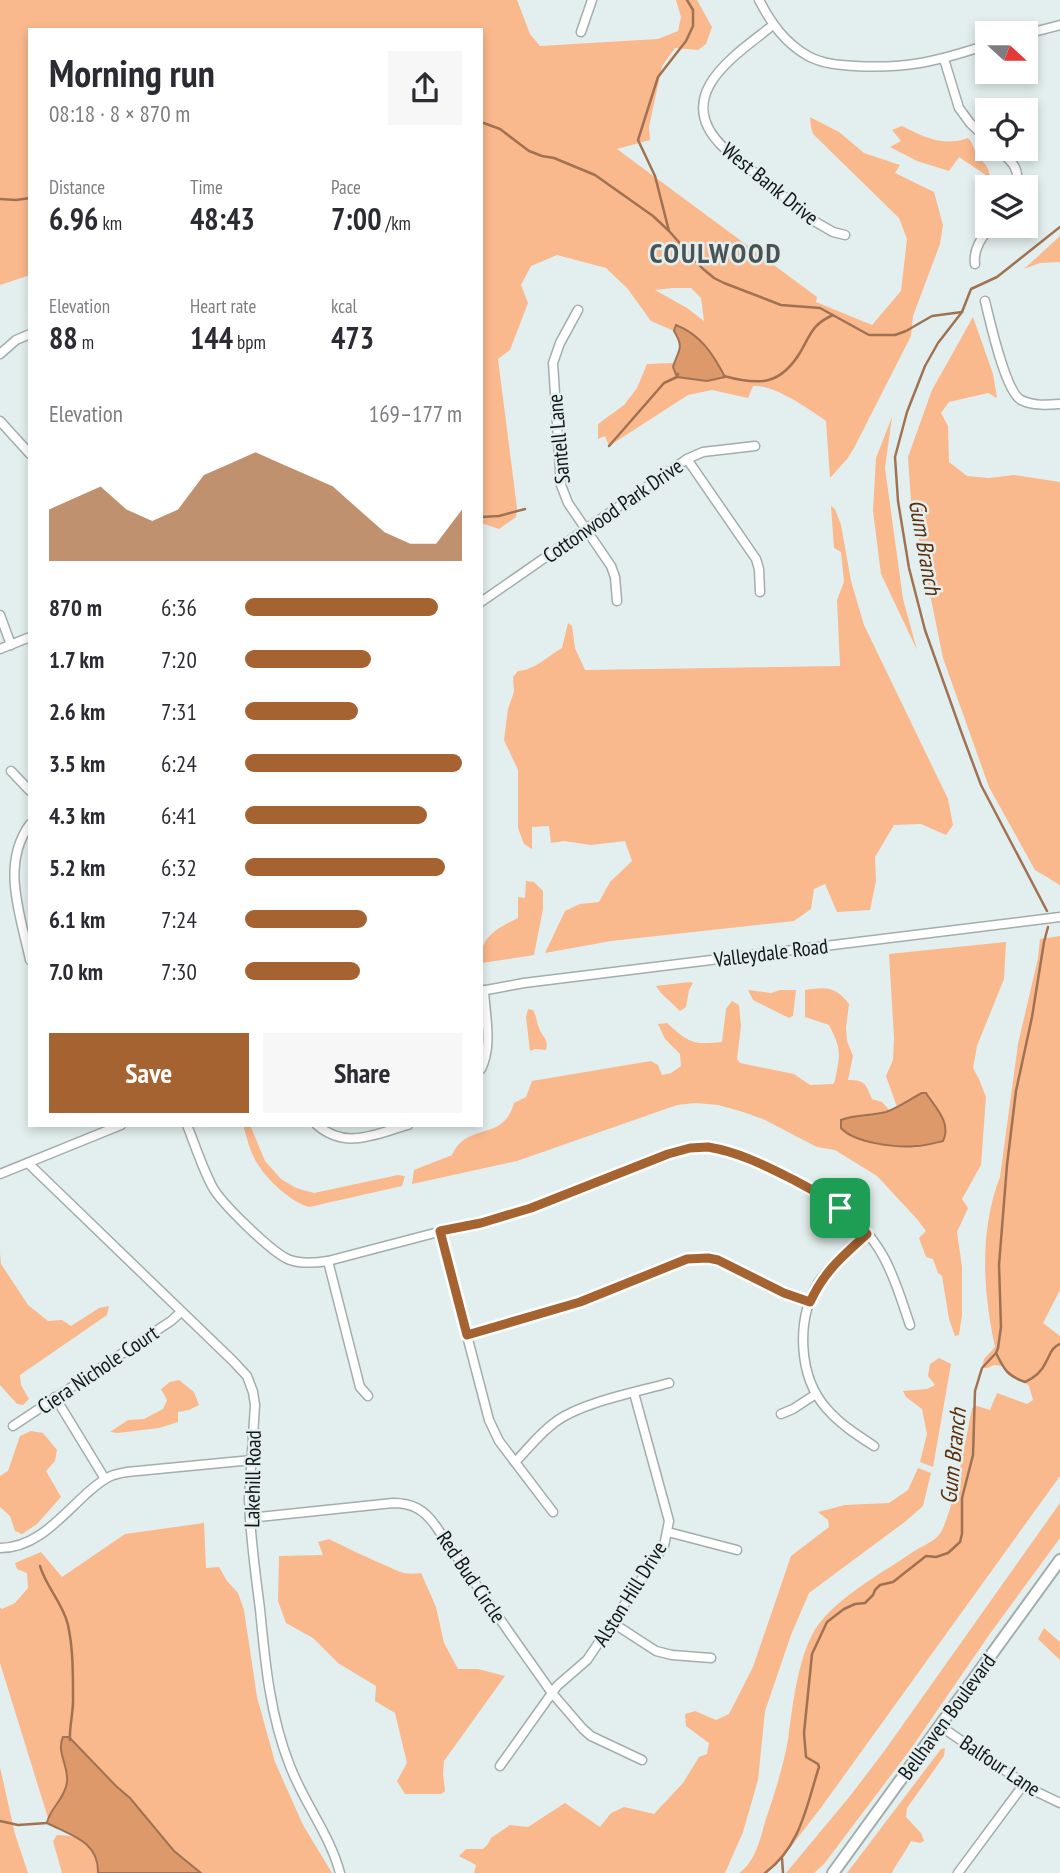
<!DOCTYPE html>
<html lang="en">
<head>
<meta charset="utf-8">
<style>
  body { margin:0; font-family:"PT Sans Narrow",sans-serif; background:#f7f7f7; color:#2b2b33; height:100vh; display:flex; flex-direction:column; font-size:26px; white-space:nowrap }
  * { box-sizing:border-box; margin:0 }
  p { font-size:23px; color:#7c7c81 }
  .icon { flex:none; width:38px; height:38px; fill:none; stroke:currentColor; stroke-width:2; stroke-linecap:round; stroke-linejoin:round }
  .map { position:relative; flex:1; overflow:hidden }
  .sheet { position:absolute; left:28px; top:28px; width:455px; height:1099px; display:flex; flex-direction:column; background:#fff; border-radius:0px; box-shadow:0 4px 10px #0003 }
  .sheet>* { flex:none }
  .needle { width:46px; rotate:111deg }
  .tools { position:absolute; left:975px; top:21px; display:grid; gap:14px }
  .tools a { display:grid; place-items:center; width:63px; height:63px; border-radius:0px; background:#fff; box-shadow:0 4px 10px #0003; font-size:35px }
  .pin { position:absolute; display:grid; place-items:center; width:60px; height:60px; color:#fff; margin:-30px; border-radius:14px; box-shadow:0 4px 10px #0006 }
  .round { display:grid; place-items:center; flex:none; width:74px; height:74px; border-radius:0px; background:#f7f7f7 }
  .overview { display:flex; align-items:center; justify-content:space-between; height:119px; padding:0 21px }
  h1 { font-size:38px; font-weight:700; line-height:52px }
  .metrics { display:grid; grid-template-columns:repeat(3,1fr); gap:10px; height:119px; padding:7px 21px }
  .metrics div { display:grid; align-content:center }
  .metrics b { font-size:30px; font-weight:700 }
  .metrics small { font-size:19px; font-weight:400 }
  .metrics p { font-size:19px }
  .chart { height:196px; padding:14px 21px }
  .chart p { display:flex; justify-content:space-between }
  .chart svg { width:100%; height:126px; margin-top:7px; fill:#a66332; opacity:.7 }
  .cta { display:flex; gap:14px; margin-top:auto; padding:14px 21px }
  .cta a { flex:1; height:80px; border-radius:0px; background:#a66332; color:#fff; font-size:28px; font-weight:700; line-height:80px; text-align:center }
  .cta a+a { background:#f7f7f7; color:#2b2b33 }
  ul { padding:0 21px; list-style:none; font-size:23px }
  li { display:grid; grid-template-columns:112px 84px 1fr; align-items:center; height:52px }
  li i { height:18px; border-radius:9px; background:#a66332 }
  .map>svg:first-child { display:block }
  .green { fill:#fab88d; fill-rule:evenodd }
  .water { fill:#de996b; stroke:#a17252; stroke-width:2 }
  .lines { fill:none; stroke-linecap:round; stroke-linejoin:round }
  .stream { stroke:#a17252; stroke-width:2.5 }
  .minor-casing { stroke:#a2adac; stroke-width:11 }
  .major-casing { stroke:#a2adac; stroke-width:14 }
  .minor { stroke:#fff; stroke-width:8 }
  .major { stroke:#fff; stroke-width:10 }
  .route-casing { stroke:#fff; stroke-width:14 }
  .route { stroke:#a66332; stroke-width:9 }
  .labels { text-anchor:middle; stroke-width:5; stroke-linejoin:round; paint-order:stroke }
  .street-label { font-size:21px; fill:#121616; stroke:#e3efee }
  .water-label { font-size:23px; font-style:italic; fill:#5b2e0b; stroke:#e3efee }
  .district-label { font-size:28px; font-weight:bold; letter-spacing:2px; fill:#4a5353; stroke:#e3efee }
</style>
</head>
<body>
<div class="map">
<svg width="1060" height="1873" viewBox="0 0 1060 1873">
  <rect width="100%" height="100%" fill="#e3efee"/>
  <g class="green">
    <path d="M0,0h517l13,34 10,12 118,-7 20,-8 3,-14 -5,-17h21l15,27 -6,17 -8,6 -23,-2 -13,18 -13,61 1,13 -33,9 200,148 -1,5 56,23 29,-34 6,-52 -8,-21 -86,-84 -2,-7 -1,-10 29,15 25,21 36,12 -5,8 39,19 9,33 -3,19 -27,72 -2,20 -57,112 -7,11 -17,19 -4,-57c-17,-12 -53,-37 -73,-35l-5,12 -36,-8 -24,5 -79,51 -4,-10 -7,3v-15l26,-19 13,-17 10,-24 26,-1v4c9,8 18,14 31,13l-18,-51 -10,-3 -2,5 -23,-10 -24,-33 -21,-20 -49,-13 -26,11 -10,19 7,18 -18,47 -12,9 19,149 -1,9 -17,12 -18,-6v-493h-451v245l-30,10zM673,288h18l10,10 3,23 -17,-13 -32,-18z"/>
    <path d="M902,126c22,11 41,21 66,12 5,5 5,9 8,15 7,11 13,11 14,25l-31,-21 -10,14 -32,-10 -27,-14 11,-6 -9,-11z"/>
    <polygon points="1060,236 1060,262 1040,263 1024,269"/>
    <polygon points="973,317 993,374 997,398 988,393 949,402 941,413 948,426 949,462 967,476 989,478 1014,475 1060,482 1060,885 1035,870 989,787 943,658 911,501 908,457 932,390"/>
    <polygon points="892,417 885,468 903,599 917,650 881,574 873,511 876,458"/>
    <path d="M831,506l4,3 6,16 10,56 13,44 84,174 5,26 -7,10 -25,-11 -27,1 -19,32 1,24 -6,29 -33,2 -12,-28 -11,5 -3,20 -17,12 -183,20 -66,12 20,-42 15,-7 19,-2 11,-20 22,-21 -7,-20 -34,4 -27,-4 -13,2 -2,-17 -17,1v22l-8,-5 -6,-16v-58l-14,-30 4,-31 6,-17 -1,-15 5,-6c17,-1 30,-15 44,-23l6,-25 4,3 3,22 10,22 255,-4 -3,-66 7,-18 -3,-30 -7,-4z"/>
    <path d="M526,881l8,1 9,9v18l-9,46 -52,8c-5,-25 17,-36 36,-45v-21l7,1z"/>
    <path d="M1060,936v354l-17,33 17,13v140l-240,333 -38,49 -16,15h-27c16,-11 21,-33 26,-51 9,-27 18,-54 23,-82 4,-30 9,-75 23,-103 17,-36 72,-64 105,-87 7,-4 16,-8 22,-14 14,-14 29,-104 34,-128l5,-2 13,4 7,-17 30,11 6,-4 -4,-14 -4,-4 -11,-4 -11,-12 -9,-1 -6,3h-6l2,-9 11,-12c-12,-55 -16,-116 5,-170l18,-133 20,-86 2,-19z"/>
    <path d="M1006,942l-2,37 -27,67 -4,22 6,11 7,18 -5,68 -19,34 6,9 -11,24 5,35v48l-3,20 -4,1 -6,-17 -7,-43 -4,-3 -5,-14 -7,-2 -7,-19 7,-7 -9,-12 -40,-43 -42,-26 -18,-3 -54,-28 -23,-8 -22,-6 -22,-2 -19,2 -160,56 -105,23 2,-14 38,-15c15,-34 51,-12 62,-52l12,-6 6,-16 119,-20 7,4 4,10 9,-2 10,-7 -1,-12 -15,-15 -7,-15 9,-1c22,20 26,22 55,19l4,-33 6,-8 7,4 2,21 -4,33 3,4 54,11 16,11 23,-1 2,-3c5,-28 7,-31 -6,-56l-24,-8v-27c21,-3 30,-4 44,14l-3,24 1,13 6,15 -5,24c17,0 18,4 24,19l10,3 8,9c-15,3 -35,3 -49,9l-1,5c12,6 24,14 36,18 19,6 48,4 67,-2l-21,-48 -25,14 -11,-31 7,-16 1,-22 -5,-84z"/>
    <polygon points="690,982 693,983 689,990 686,1007 680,1011 661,993 656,986"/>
    <polygon points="748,990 771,993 780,990 796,990 793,1016 789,1018 753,1000"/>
    <path d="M528,1009l5,1c4,7 3,11 6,18 3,9 10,10 7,22l-11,-1 -5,2 -4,-34z"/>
    <path d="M243,1125h7l15,36 16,18 15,9 18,5 84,-18 7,1 -3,10 -93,21c-17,-4 -43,-28 -52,-44 -7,-11 -10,-25 -14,-38z"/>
    <polygon points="0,1253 1,1264 28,1305 48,1321 62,1320 71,1326 99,1308 109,1306 107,1315 20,1375 21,1385 29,1399 23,1405 17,1404 0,1385"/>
    <polygon points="939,1358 951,1364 933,1467 920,1462 927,1434 922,1409 906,1397 903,1391 927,1389 935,1385 928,1376 930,1364"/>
    <polygon points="179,1380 194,1392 199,1405 189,1410 178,1412 178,1422 159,1428 118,1433 110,1432 128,1420 144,1419 163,1409 167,1400 161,1389 170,1382"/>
    <polygon points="31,1431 43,1433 57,1450 55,1461 46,1471 61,1497 37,1524 22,1534 15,1531 10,1516 0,1507 0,1476 8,1471 20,1436"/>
    <polygon points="918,1468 931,1473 923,1506 906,1521 809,1593 791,1635 765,1711 758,1780 743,1832 725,1873 474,1873 476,1865 459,1856 466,1849 483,1849 488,1844 491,1838 510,1825 528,1827 565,1803 600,1827 611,1813 624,1807 654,1814 683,1783 699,1757 707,1754 709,1743 686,1726 685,1714 695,1711 716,1720 729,1714 753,1667 791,1556 829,1527 828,1520 818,1512 845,1505 889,1503 908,1490"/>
    <polygon points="1060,1503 1060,1538 989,1635 910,1750 824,1864 814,1873 786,1873 850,1796 885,1750"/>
    <path d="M204,1523l2,45 13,-1 8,14 11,12 6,17 13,87 18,65 28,63 29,48h-131l-27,-22 -44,-53 -14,-12 -47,-49 -7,18c11,27 2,40 -14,63l-48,-155v-55l2,1 13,-6 13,-15 -1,-15 -10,-4 -2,-6 26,-11 21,25 63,-43z"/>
    <path d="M329,1539c18,9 35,17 53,25 15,6 21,12 39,9l15,34 8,36 14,26h20l27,7 -61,85 -1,13 2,17 -4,3h-36l-8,-13 10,-18 -12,-50 -20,-12 1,-15 -38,-23 -25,-25 -27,-15 -8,-22 1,-45 44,-1 -5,-13z"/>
    <polygon points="1044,1628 1060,1642 1060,1660 1038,1639"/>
    <path d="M945,1748l-1,8 -37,52 -1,9 15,16 3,8 -4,2 -9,-2c-6,12 -14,21 -19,32h-45l94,-124z"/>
    <polygon points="0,1767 15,1834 28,1873 0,1873"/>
    <path d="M57,1835c24,0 42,12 41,38h-36l-9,-32z"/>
  </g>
  <g class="water">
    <path d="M676,325c25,10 37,29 49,52l-18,4 -30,-4 -4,-10c5,-17 12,-18 1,-36z"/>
    <path d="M922,1093h4c9,14 26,30 17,48 -9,2 -18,5 -27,5 -19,2 -62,-3 -75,-18v-8c14,-6 30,-4 45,-8 12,-4 24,-13 36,-19z"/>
    <path d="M63,1737h6l47,49 14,12 44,53 27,22h-103c1,-32 -28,-38 -51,-50 2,-14 18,-24 20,-41 2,-15 -11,-31 -4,-45z"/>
  </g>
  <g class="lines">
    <g class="stream">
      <polyline points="481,122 500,129 529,151 542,156 554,158 595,175 653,216 669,231 702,268 714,278 724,283 781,305 820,308 869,335 895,335 906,331 932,316 962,312"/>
      <polyline points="0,199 16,200 30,198"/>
      <polyline points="669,231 655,176 638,140 658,77 686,41 693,26 693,10 687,0"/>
      <path d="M724,376c36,10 57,9 77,-25 10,-18 12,-27 32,-36"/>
      <polyline points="609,446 664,383 677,377 678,374"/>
      <polyline points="481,517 499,516 525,509"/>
      <polyline points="1047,911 981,785 962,734 925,630 909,568 898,501 895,457 907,412 925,366 938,343 962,312 971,289 997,277 1060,227"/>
      <path d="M996,1353c8,16 11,23 29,29 9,-4 17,-11 21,-20 5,-9 5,-14 14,-18"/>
      <path d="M40,1566c6,21 23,37 28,59 5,23 5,48 5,71 1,15 -4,30 -3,44"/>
      <polyline points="0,1821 18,1825 47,1823"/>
      <polyline points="782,1858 783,1873"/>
      <path d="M765,1873c36,-27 41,-66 54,-106l-1,-3 -12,-7 -2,-24 8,-79 15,-32 17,-13 11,-5 10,-1 8,-8 2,-5 5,-5 13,-3 33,-26 10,1 12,-4 12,-11 2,-8v-36l11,-43 2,-64 7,-23 14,-15 2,-5 3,-21 -2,-62 8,-100 9,-74 16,-74 12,-75 4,-15"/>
    </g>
    <g class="minor-casing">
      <g id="minor">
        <path d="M759,0c12,23 26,43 49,56 15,8 31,9 47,10 53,3 83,-5 132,-21"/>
        <path d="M773,25c-37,30 -103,70 -50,122l91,74 19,11 12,3"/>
        <polyline points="581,32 592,0"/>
        <polyline points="1026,34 1060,25"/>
        <polyline points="944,59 959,108 970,123 987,139"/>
        <path d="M998,149c13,12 23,19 18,38"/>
        <path d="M975,264c-2,-15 7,-27 16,-38"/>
        <path d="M985,301c5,20 20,90 36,99 12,6 26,5 39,4"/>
        <polyline points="578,310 560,343 553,363 561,485 568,503 611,566 615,577 617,601"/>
        <polyline points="0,354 16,340 30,334"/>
        <polyline points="0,421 30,454"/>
        <polyline points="687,459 756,559 759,569 760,592"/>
        <polyline points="481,602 687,459 703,452 755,446"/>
        <polyline points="0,615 11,645"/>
        <polyline points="0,649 30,637"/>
        <polyline points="11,771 30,791"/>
        <path d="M30,824c-30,41 -9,92 0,136"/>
        <polyline points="481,991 524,983 1060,917"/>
        <path d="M481,1069c12,-24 4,-54 3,-79"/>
        <path d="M187,1125c8,20 15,42 25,61 8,16 61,68 78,74 12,4 25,3 38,1l118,-31 35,-7 50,-15 137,-54c15,-4 28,-8 42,-6 25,2 48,14 70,25 41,21 80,41 103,83 12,21 19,46 27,69"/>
        <path d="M317,1125c29,25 58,9 91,0"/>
        <path d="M28,1163l205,198 14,15 6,16 2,13 -6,93 1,20c2,30 6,61 10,91 5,53 10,107 30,157 14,37 40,69 50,107"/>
        <polyline points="0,1174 121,1125"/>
        <polyline points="440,1232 489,1420 499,1441 553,1512"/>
        <path d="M867,1234c-17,15 -36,30 -49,49 -22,37 -20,94 9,126 13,15 30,26 47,37"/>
        <polyline points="328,1261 360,1387 368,1396"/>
        <polyline points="467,1335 580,1302 687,1259 708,1258 718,1260 784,1293 809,1302"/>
        <polyline points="55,1397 105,1479"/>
        <polyline points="781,1414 793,1409 816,1394"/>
        <polyline points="13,1426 171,1321 181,1312"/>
        <path d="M515,1462c13,-13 24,-28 39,-39 25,-20 83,-31 115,-40"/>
        <path d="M250,1518l143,-15c20,0 31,7 42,22l76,110 41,58 31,36 8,7 51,24"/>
        <polyline points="668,1532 737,1550"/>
        <path d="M0,1548c36,0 60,-30 85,-53 8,-7 16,-15 26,-19 5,-2 11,-3 16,-4l125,-12"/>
        <polyline points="613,1623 656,1651 672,1655 711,1658"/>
        <polyline points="940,1726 1035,1791 1060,1803"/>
        <polyline points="500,1766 557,1686 587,1660 664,1546 669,1521 634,1393"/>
        <polyline points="958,1873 1024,1784"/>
      </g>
    </g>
    <g class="major-casing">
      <polyline id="major" points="833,1873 1060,1560"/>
    </g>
    <use href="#minor" class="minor"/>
    <use href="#major" class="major"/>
  </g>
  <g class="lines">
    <g class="route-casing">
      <path id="route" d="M708,1147c31,5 58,19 86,33 16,9 32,16 46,28 10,7 19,17 27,26 -25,23 -42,36 -57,68l-26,-9 -66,-33 -10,-2 -21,1 -107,43 -113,33 -27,-104 41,-8 50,-15 137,-54 22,-6z"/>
    </g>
    <use href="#route" class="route"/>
  </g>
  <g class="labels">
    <g class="street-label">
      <text transform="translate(770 184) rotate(39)" y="7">West Bank Drive</text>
      <text transform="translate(559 439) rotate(-95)" y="7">Santell Lane</text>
      <text transform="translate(613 511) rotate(-35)" y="7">Cottonwood Park Drive</text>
      <text transform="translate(771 953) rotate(-7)" y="7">Valleydale Road</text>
      <text transform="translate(98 1370) rotate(-34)" y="7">Ciera Nichole Court</text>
      <text transform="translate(253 1479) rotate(-89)" y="7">Lakehill Road</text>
      <text transform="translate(471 1577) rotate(56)" y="7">Red Bud Circle</text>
      <text transform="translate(630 1594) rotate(-58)" y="7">Alston Hill Drive</text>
      <text transform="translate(947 1717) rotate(-54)" y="7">Bellhaven Boulevard</text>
      <text transform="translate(1000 1766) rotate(34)" y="7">Balfour Lane</text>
    </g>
    <g class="water-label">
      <text transform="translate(925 547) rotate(80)" y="8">Gum Branch</text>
      <text transform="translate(953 1456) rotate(-84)" y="8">Gum Branch</text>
    </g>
    <g class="district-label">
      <text x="716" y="263">COULWOOD</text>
    </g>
  </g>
</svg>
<div class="tools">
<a><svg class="needle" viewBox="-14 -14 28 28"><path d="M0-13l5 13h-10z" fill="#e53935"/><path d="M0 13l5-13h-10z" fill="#7c7c81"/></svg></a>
<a><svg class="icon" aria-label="locate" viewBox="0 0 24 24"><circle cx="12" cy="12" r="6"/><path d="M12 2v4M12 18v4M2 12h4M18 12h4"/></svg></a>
<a><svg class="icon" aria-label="layers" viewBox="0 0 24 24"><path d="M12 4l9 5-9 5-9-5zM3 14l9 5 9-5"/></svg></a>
</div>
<div class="pin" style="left:840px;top:1208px;background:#1e9e55"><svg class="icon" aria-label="arrive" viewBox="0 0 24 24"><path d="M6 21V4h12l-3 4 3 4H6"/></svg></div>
<section class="sheet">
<div class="overview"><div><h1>Morning run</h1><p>08:18 · 8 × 870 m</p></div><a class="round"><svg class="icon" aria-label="share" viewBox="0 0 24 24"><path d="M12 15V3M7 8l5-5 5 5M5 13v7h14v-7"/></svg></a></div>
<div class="metrics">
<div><p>Distance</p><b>6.96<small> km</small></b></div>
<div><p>Time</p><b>48:43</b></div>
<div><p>Pace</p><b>7:00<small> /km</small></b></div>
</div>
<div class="metrics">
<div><p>Elevation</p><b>88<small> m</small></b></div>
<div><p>Heart rate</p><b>144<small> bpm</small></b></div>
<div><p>kcal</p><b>473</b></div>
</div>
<div class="chart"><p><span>Elevation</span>169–177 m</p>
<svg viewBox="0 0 160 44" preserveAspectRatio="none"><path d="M0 44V26L10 22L20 18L30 26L40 30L50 26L60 14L70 10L80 6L90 10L100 14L110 18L120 26L130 34L140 38L150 38L160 26V44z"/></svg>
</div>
<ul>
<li><b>870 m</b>6:36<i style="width:89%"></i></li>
<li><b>1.7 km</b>7:20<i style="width:58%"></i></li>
<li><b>2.6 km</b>7:31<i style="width:52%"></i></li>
<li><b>3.5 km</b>6:24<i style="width:100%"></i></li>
<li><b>4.3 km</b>6:41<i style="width:84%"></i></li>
<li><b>5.2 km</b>6:32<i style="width:92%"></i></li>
<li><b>6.1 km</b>7:24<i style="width:56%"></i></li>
<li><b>7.0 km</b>7:30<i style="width:53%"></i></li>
</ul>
<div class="cta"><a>Save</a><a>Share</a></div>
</section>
</div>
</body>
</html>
